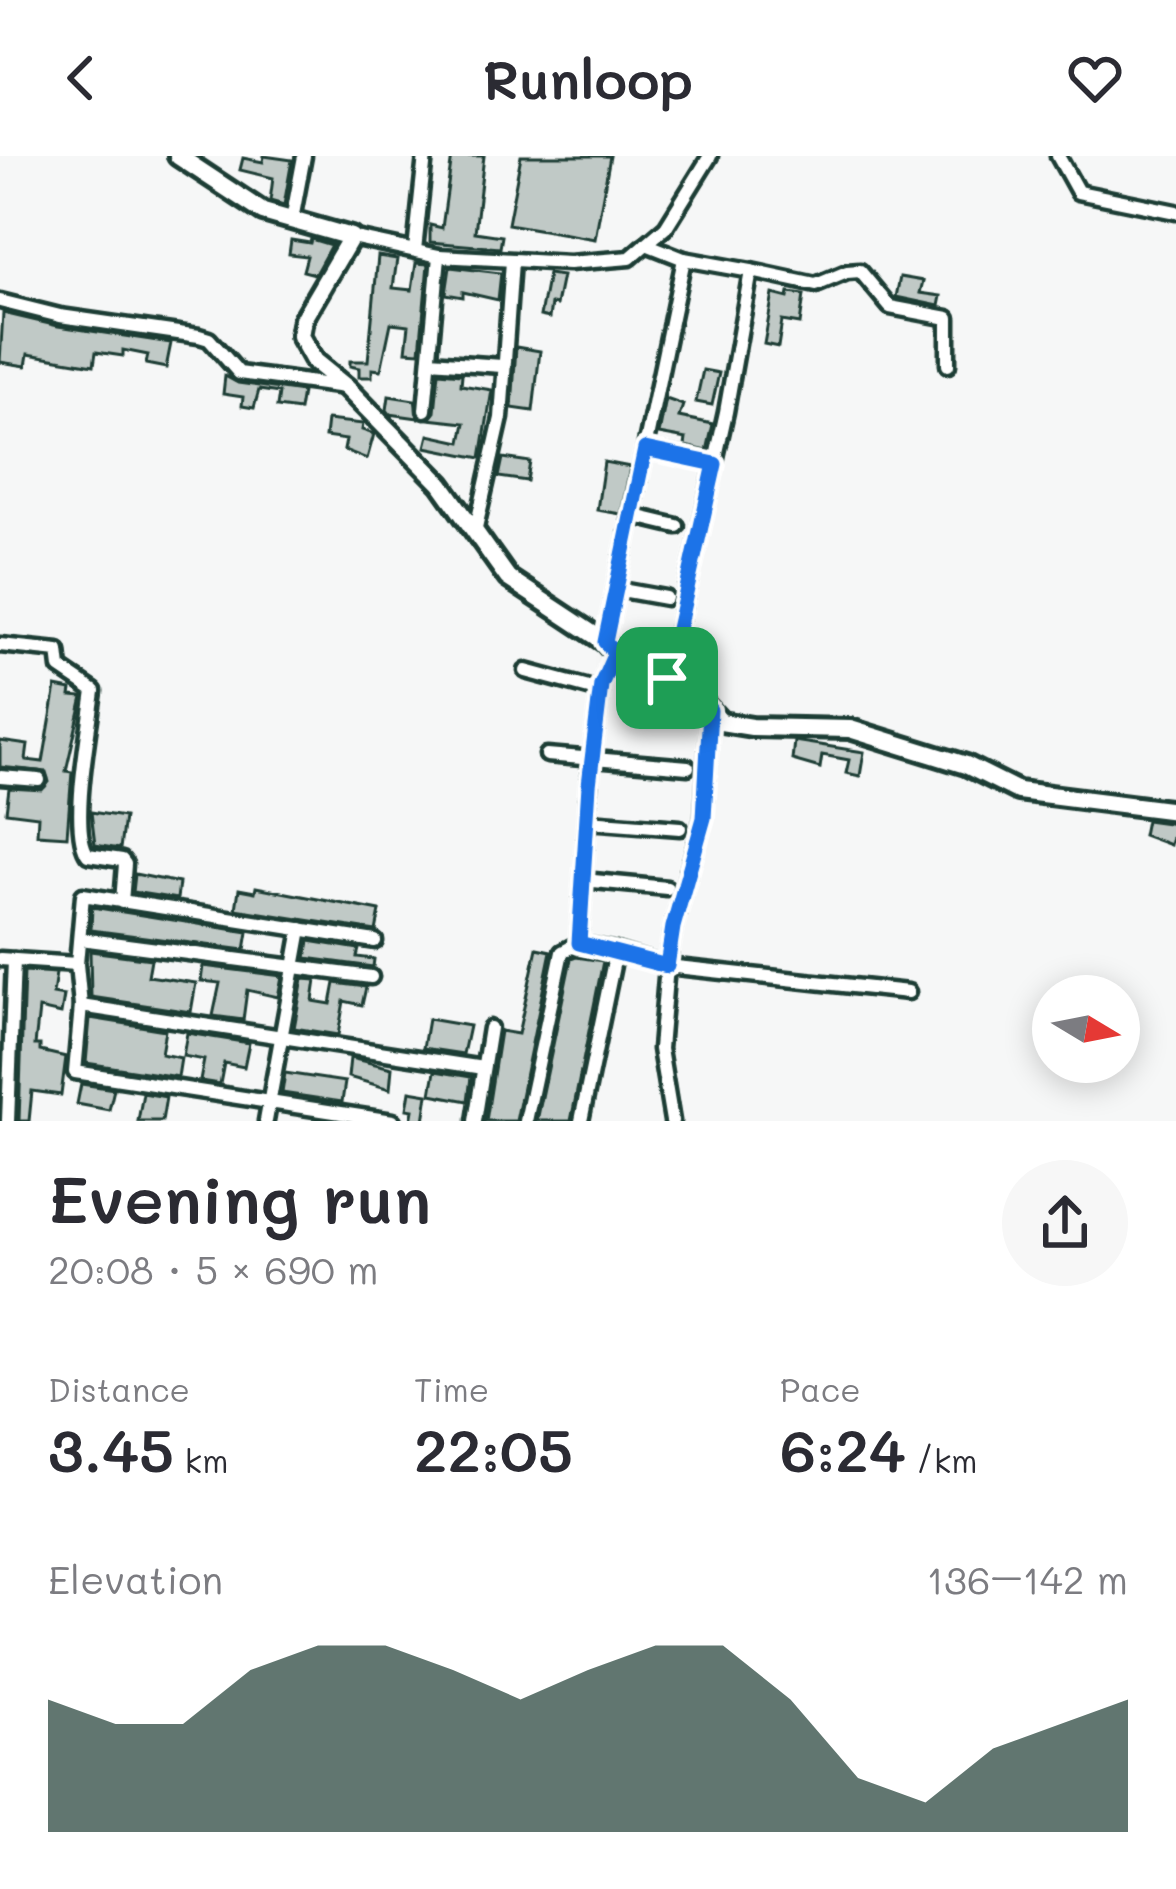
<!DOCTYPE html>
<html lang="en">
<head>
<meta charset="utf-8">
<style>
  body { margin:0; font-family:Mali,sans-serif; background:#f7f7f7; color:#2b2b33; height:100vh; display:flex; flex-direction:column; font-size:45px; white-space:nowrap }
  * { box-sizing:border-box; margin:0 }
  p { font-size:39px; color:#7c7c81 }
  .icon { flex:none; width:66px; height:66px; fill:none; stroke:currentColor; stroke-width:2; stroke-linecap:round; stroke-linejoin:round }
  .map { position:relative; height:965px; overflow:hidden }
  .panel { display:flex; flex-direction:column; background:#fff; flex:1 }
  .panel>* { flex:none }
  .needle { width:78px; rotate:100deg }
  .fabs { position:absolute; left:1032px; top:819px; display:grid; gap:24px }
  .fabs a { display:grid; place-items:center; width:108px; height:108px; border-radius:50%; background:#fff; box-shadow:0 6px 30px #0003; font-size:60px }
  .pin { position:absolute; display:grid; place-items:center; width:102px; height:102px; color:#fff; margin:-51px; border-radius:24px; box-shadow:0 6px 18px #0006 }
  .round { display:grid; place-items:center; flex:none; width:126px; height:126px; border-radius:63px; background:#f7f7f7 }
  .headline { display:flex; align-items:center; justify-content:space-between; height:204px; padding:0 48px }
  h1 { font-size:66px; font-weight:600; line-height:90px }
  .figures { display:grid; grid-template-columns:repeat(3,1fr); gap:18px; height:204px; padding:12px 48px }
  .figures div { display:grid; align-content:center }
  .figures b { font-size:60px; font-weight:600 }
  .figures small { font-size:33px; font-weight:400 }
  .figures p { font-size:33px }
  .chart { height:336px; padding:24px 48px }
  .chart p { display:flex; justify-content:space-between }
  .chart svg { width:100%; height:216px; margin-top:12px; fill:#1f3d34; opacity:.7 }
  header { display:flex; justify-content:space-between; align-items:center; height:156px; padding:0 48px; background:#fff; font-size:54px; font-weight:600 }
  .map>svg:first-child { display:block }
  .building { fill:#c0c9c6; stroke:#1f3d34; stroke-width:3 }
  .lines { fill:none; stroke-linecap:round; stroke-linejoin:round }
  .minor-casing { stroke:#1f3d34; stroke-width:21 }
  .tertiary-casing { stroke:#1f3d34; stroke-width:26 }
  .minor { stroke:#fff; stroke-width:12 }
  .tertiary { stroke:#fff; stroke-width:16 }
  .route-casing { stroke:#fff; stroke-width:24 }
  .route { stroke:#1a73e8; stroke-width:15 }
</style>
</head>
<body>
<header><svg class="icon" aria-label="back" viewBox="0 0 24 24"><path d="M15 5l-7 7 7 7"/></svg>Runloop<svg class="icon" aria-label="heart" viewBox="0 0 24 24"><path d="M12 20l-8-8c-3-5 5-10 8-4 3-6 11-1 8 4z"/></svg></header>
<div class="map">
<svg width="1176" height="965" viewBox="0 0 1176 965">
  <rect width="100%" height="100%" fill="#f6f7f7"/>
  <filter id="ink" filterUnits="userSpaceOnUse"><feTurbulence type="fractalNoise" baseFrequency=".00833" numOctaves="2"/><feDisplacementMap in="SourceGraphic" scale="24" xChannelSelector="R" yChannelSelector="G"/><feConvolveMatrix kernelMatrix="1 2 1 2 8 2 1 2 1" color-interpolation-filters="sRGB"/></filter>
  <g filter="url(#ink)">
    <g class="building">
      <polygon points="264,0 292,4 284,49 270,45 273,22 240,14 243,2 263,6"/>
      <polygon points="452,0 484,0 475,76 502,80 500,92 430,86 430,69 442,72"/>
      <polygon points="521,0 610,0 595,83 508,68"/>
      <polygon points="311,83 331,89 315,118 303,115 307,100 289,98 291,84 310,87"/>
      <polygon points="378,100 397,103 393,132 412,134 416,107 428,108 420,196 406,195 409,169 391,167 381,214 372,213 372,221 359,221 359,212 350,210 350,205 368,205"/>
      <polygon points="450,111 501,117 498,144 463,136 463,141 446,138"/>
      <polygon points="548,118 562,120 556,149 551,148 549,162 540,160"/>
      <polygon points="900,121 923,125 920,137 941,140 939,150 896,141"/>
      <polygon points="789,137 804,139 800,168 782,165 778,191 764,188 773,138 788,142"/>
      <polygon points="3,157 58,170 171,187 166,212 146,208 148,199 123,194 123,200 96,196 94,209 28,198 26,210 0,206"/>
      <polygon points="516,191 540,195 533,255 512,252"/>
      <polygon points="703,214 719,217 712,249 696,246"/>
      <polygon points="439,216 462,218 461,229 492,234 481,302 426,291 429,279 461,286 465,267 429,263 435,256"/>
      <polygon points="225,220 238,227 302,236 299,254 277,251 279,237 259,234 254,252 242,250 243,241 223,238"/>
      <polygon points="389,240 415,244 418,262 390,258 387,254"/>
      <polygon points="666,243 683,249 679,261 713,268 707,295 685,290 686,283 659,278"/>
      <polygon points="327,264 363,268 362,274 374,278 367,303 344,294 346,284 325,281"/>
      <polygon points="503,302 530,306 527,325 499,321"/>
      <polygon points="604,306 630,311 621,358 597,354"/>
      <polygon points="56,531 71,534 70,540 83,541 66,615 72,616 67,680 37,678 38,660 6,656 9,632 42,634 49,626 46,616 0,611 0,585 28,589 26,604 43,606"/>
      <polygon points="794,585 864,596 860,620 846,617 849,604 822,599 820,612 792,604"/>
      <polygon points="91,656 124,661 120,693 95,689"/>
      <polygon points="1146,664 1175,668 1170,689 1143,679"/>
      <polygon points="135,718 179,727 177,743 133,736"/>
      <polygon points="256,731 380,755 376,775 236,753 239,733 255,736"/>
      <polygon points="92,751 248,776 245,794 91,774"/>
      <polygon points="309,785 359,793 357,801 374,803 373,811 306,802"/>
      <polygon points="537,792 551,795 516,965 486,965 500,875 518,878"/>
      <polygon points="90,795 151,803 148,820 196,827 191,856 91,841"/>
      <polygon points="576,801 603,805 571,965 537,965 571,803"/>
      <polygon points="203,810 282,820 278,841 247,834 243,864 213,860 220,827 201,825"/>
      <polygon points="24,815 56,817 53,838 64,840 61,858 39,853 35,889 40,889 40,895 66,901 61,939 32,935 29,965 19,965"/>
      <polygon points="303,823 316,824 313,845 331,848 335,827 366,831 362,849 344,845 338,879 294,872"/>
      <polygon points="90,862 165,874 161,898 181,902 178,921 86,907"/>
      <polygon points="428,863 469,870 463,898 423,892"/>
      <polygon points="187,877 249,887 244,911 224,907 220,928 200,925 204,904 183,900"/>
      <polygon points="350,902 392,912 390,933 348,921"/>
      <polygon points="435,915 471,921 468,945 431,938"/>
      <polygon points="285,917 345,926 342,946 282,937"/>
      <polygon points="81,928 114,933 109,954 77,948"/>
      <polygon points="410,935 428,938 424,965 411,965 413,954 407,953"/>
      <polygon points="143,937 166,941 162,965 138,965"/>
    </g>
    <g class="lines">
      <g class="minor-casing">
        <g id="minor">
          <polyline points="1058,0 1078,36 1176,56"/>
          <polyline points="292,64 304,0"/>
          <polyline points="351,81 439,100 569,107 630,102 666,71 710,0"/>
          <polyline points="646,88 684,103 751,115"/>
          <polyline points="415,94 425,0"/>
          <polyline points="0,145 60,160 199,180 209,183 239,217 345,231"/>
          <polyline points="430,205 502,210"/>
          <polyline points="425,254 439,100"/>
          <polyline points="645,293 715,307"/>
          <polyline points="631,359 677,370"/>
          <polyline points="475,376 501,262 512,105"/>
          <polyline points="616,433 666,442"/>
          <polyline points="605,486 684,103"/>
          <path d="M0,489l58,6 2,17 34,23c-4,34 -25,140 -6,164l34,5 3,4 -3,38"/>
          <polyline points="526,515 600,535"/>
          <polyline points="667,522 726,256 751,115 816,129 847,116 860,115 890,151 948,162 948,209"/>
          <polyline points="547,599 688,611"/>
          <polyline points="0,621 39,624"/>
          <polyline points="588,665 680,672"/>
          <polyline points="583,724 667,732"/>
          <polyline points="81,783 371,821"/>
          <polyline points="579,787 589,629 601,529 615,497"/>
          <polyline points="616,795 667,810 908,836"/>
          <polyline points="0,803 77,808 81,850 75,916 393,965"/>
          <polyline points="77,808 83,739 375,785"/>
          <polyline points="81,850 483,912"/>
          <polyline points="8,965 14,804"/>
          <polyline points="266,965 301,773"/>
          <polyline points="475,965 490,872"/>
          <polyline points="526,965 562,796 579,787 616,795 581,965"/>
          <polyline points="672,965 660,893 667,810 673,771 703,662 710,554"/>
        </g>
      </g>
      <g class="tertiary-casing">
        <polyline id="tertiary" points="178,0 263,56 351,81 303,163 300,180 314,205 346,231 441,328 508,422 605,486 615,497 695,538 721,566 752,571 850,573 966,609 1018,635 1176,655"/>
      </g>
      <use href="#minor" class="minor"/>
      <use href="#tertiary" class="tertiary"/>
    </g>
  </g>
  <g class="lines" filter="url(#ink)">
    <g class="route-casing">
      <polygon id="route" points="645,293 715,308 667,522 695,538 710,554 704,662 673,771 667,810 579,787 589,629 601,529 615,497 605,486"/>
    </g>
    <use href="#route" class="route"/>
  </g>
</svg>
<div class="fabs">
<a><svg class="needle" viewBox="-14 -14 28 28"><path d="M0-13l5 13h-10z" fill="#e53935"/><path d="M0 13l5-13h-10z" fill="#7c7c81"/></svg></a>
</div>
<div class="pin" style="left:667px;top:522px;background:#1e9e55"><svg class="icon" aria-label="arrive" viewBox="0 0 24 24"><path d="M6 21V4h12l-3 4 3 4H6"/></svg></div>
</div>
<section class="panel">
<div class="headline"><div><h1>Evening run</h1><p>20:08 · 5 × 690 m</p></div><a class="round"><svg class="icon" aria-label="share" viewBox="0 0 24 24"><path d="M12 15V3M7 8l5-5 5 5M5 13v7h14v-7"/></svg></a></div>
<div class="figures">
<div><p>Distance</p><b>3.45<small> km</small></b></div>
<div><p>Time</p><b>22:05</b></div>
<div><p>Pace</p><b>6:24<small> /km</small></b></div>
</div>
<div class="chart"><p><span>Elevation</span>136–142 m</p>
<svg viewBox="0 0 160 44" preserveAspectRatio="none"><path d="M0 44V17L10 22L20 22L30 11L40 6L50 6L60 11L70 17L80 11L90 6L100 6L110 17L120 33L130 38L140 27L150 22L160 17V44z"/></svg>
</div>
</section>
</body>
</html>
